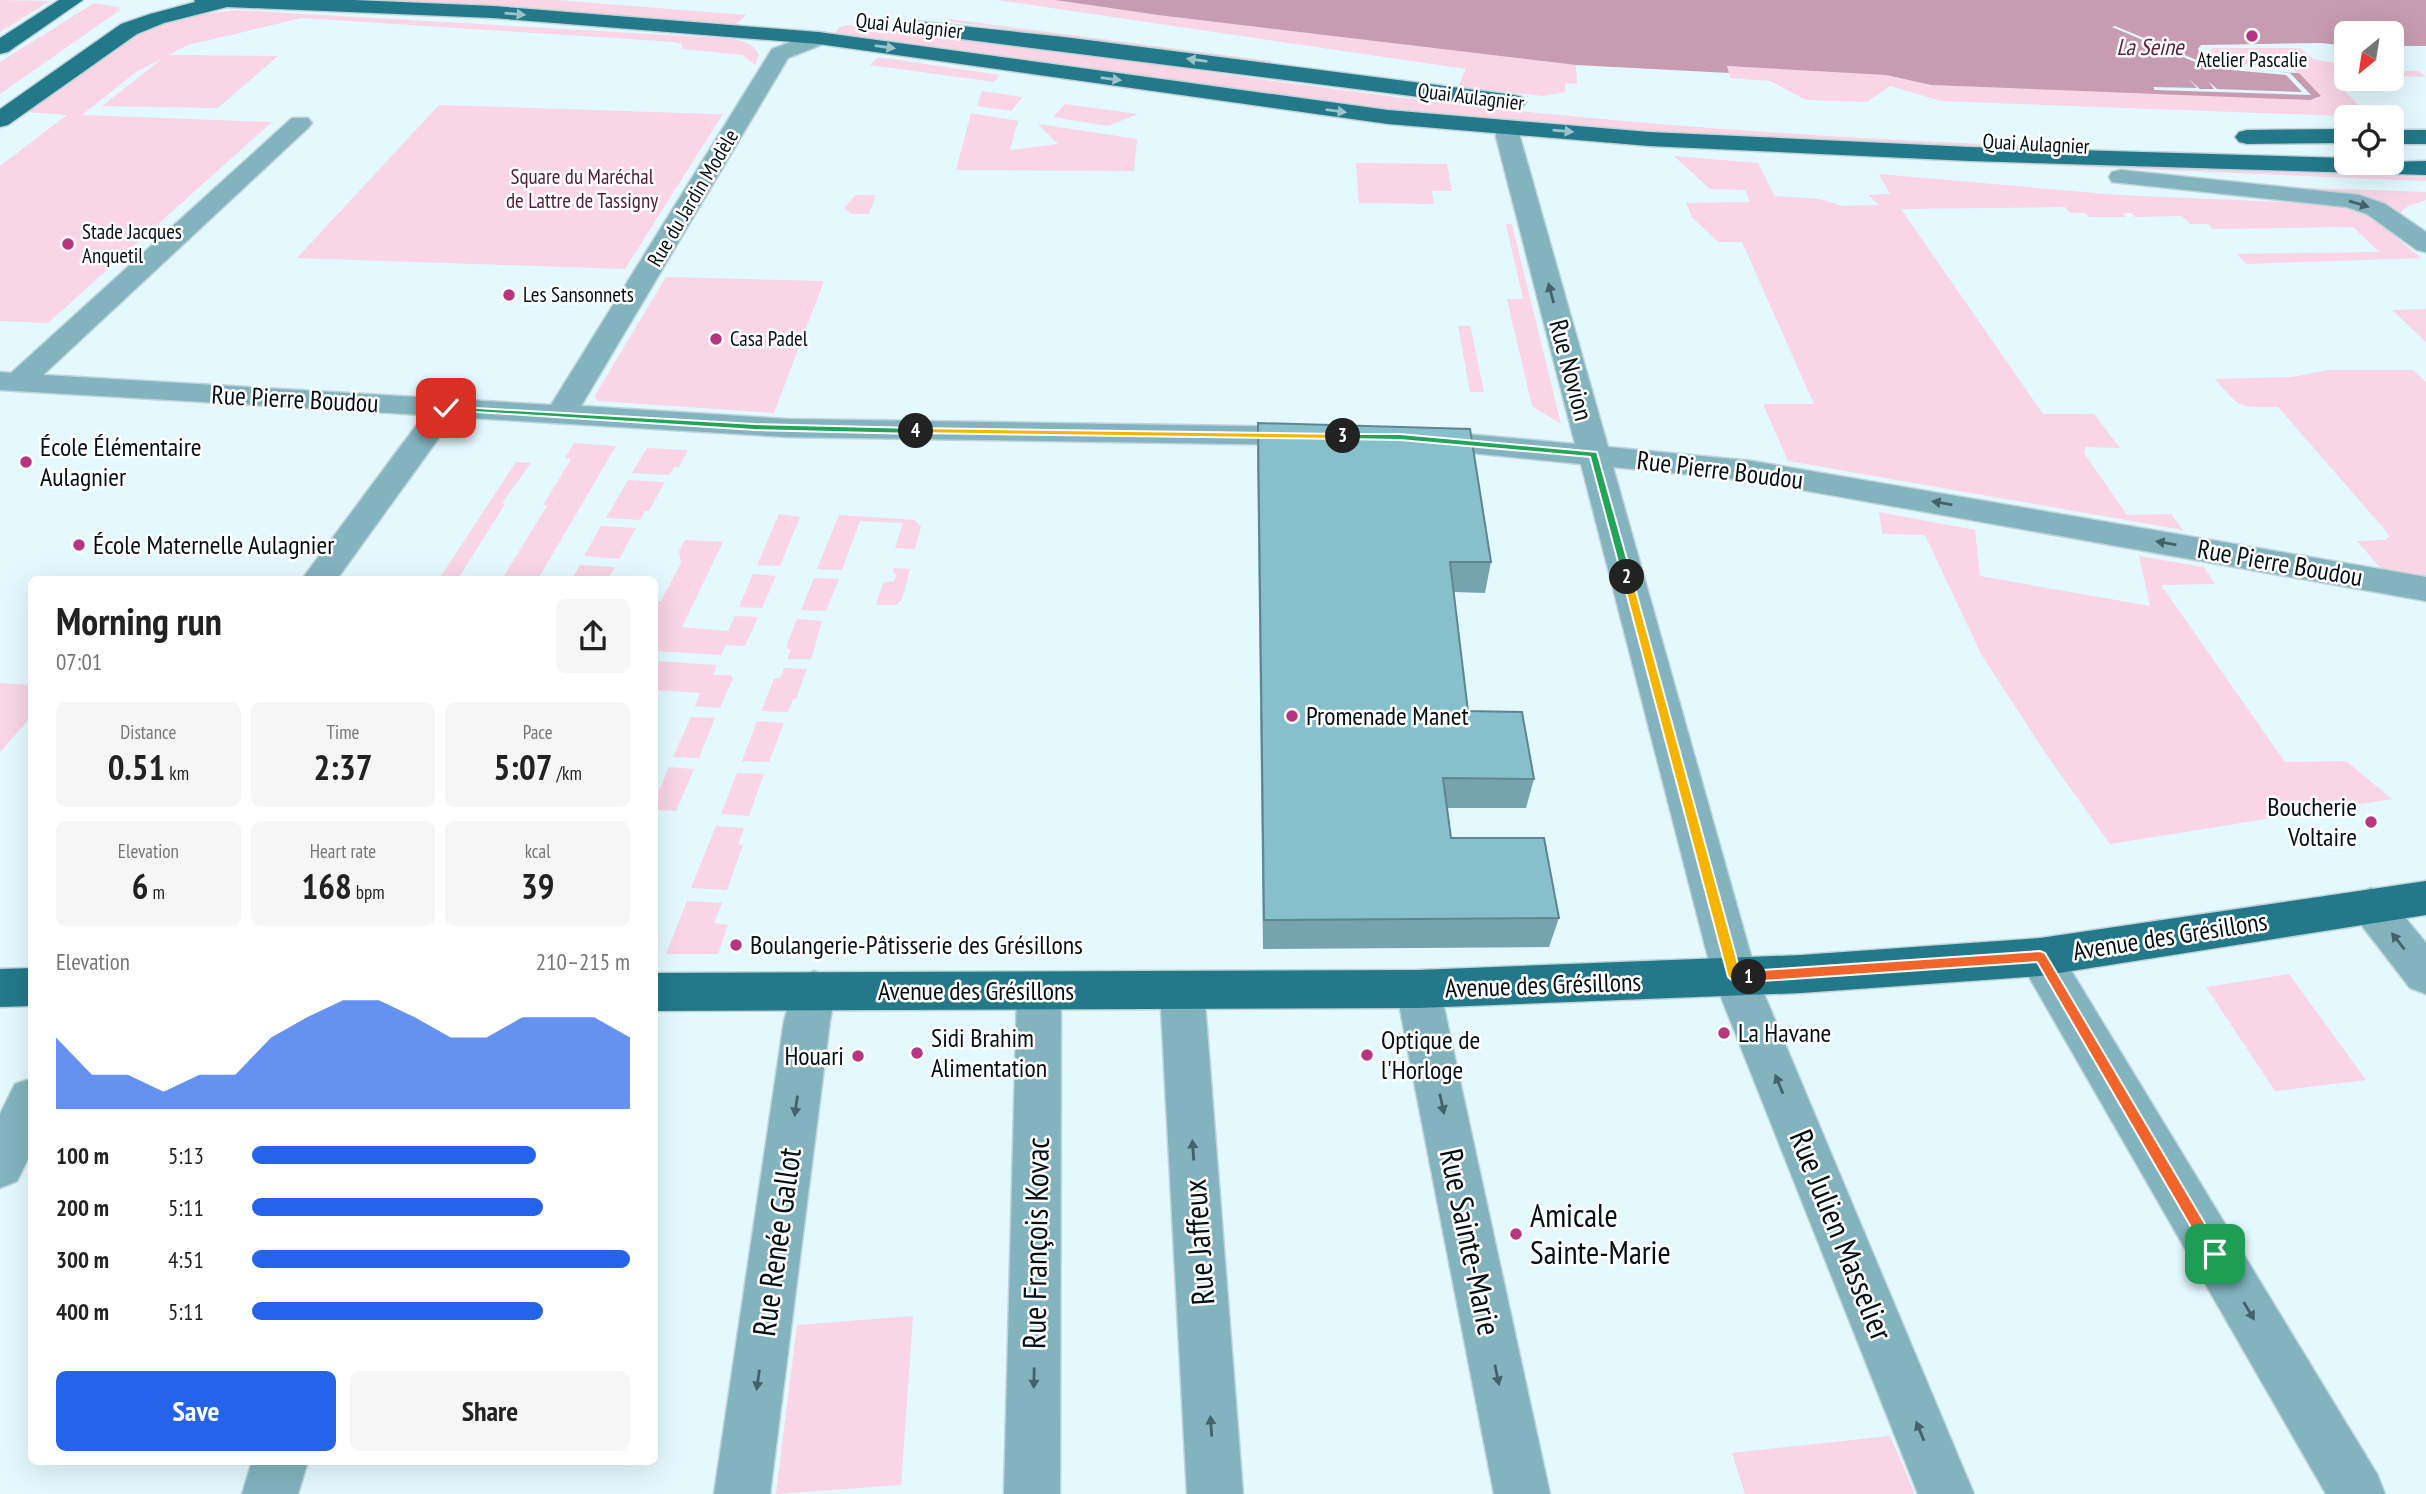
<!DOCTYPE html>
<html lang="en">
<head>
<meta charset="utf-8">
<style>
  body { margin:0; font-family:"PT Sans Narrow",sans-serif; background:#f6f6f6; color:#222; height:100vh; display:flex; flex-direction:column; font-size:26px; white-space:nowrap }
  * { box-sizing:border-box; margin:0 }
  p { font-size:23px; color:#767676 }
  .icon { flex:none; width:38px; height:38px; fill:none; stroke:currentColor; stroke-width:2; stroke-linecap:round; stroke-linejoin:round }
  .map { position:relative; flex:1; overflow:hidden }
  .side { position:absolute; left:28px; top:576px; width:630px; height:889px; display:flex; flex-direction:column; background:#fff; border-radius:10px; box-shadow:0 7px 28px #0002 }
  .side>* { flex:none }
  .needle { width:46px; rotate:210deg }
  .buttons { position:absolute; left:2334px; top:21px; display:grid; gap:14px }
  .buttons a { display:grid; place-items:center; width:70px; height:70px; border-radius:10px; background:#fff; box-shadow:0 7px 28px #0002; font-size:35px }
  .pin { position:absolute; display:grid; place-items:center; width:60px; height:60px; color:#fff; margin:-30px; border-radius:14px; box-shadow:0 4px 10px #0006 }
  .km { position:absolute; width:35px; height:35px; margin:-18px; border-radius:50%; background:#222; color:#fff; font-size:19px; line-height:35px; text-align:center }
  .round { display:grid; place-items:center; flex:none; width:74px; height:74px; border-radius:10px; background:#f6f6f6 }
  .overview { display:flex; align-items:center; justify-content:space-between; height:119px; padding:0 28px }
  h1 { font-size:38px; font-weight:700; line-height:52px }
  .metrics { display:grid; grid-template-columns:repeat(3,1fr); gap:10px; height:119px; padding:7px 28px }
  .metrics div { display:grid; align-content:center; border-radius:10px; background:#f6f6f6; text-align:center }
  .metrics b { font-size:35px; font-weight:700 }
  .metrics small { font-size:19px; font-weight:400 }
  .metrics p { font-size:19px }
  .chart { height:196px; padding:14px 28px }
  .chart p { display:flex; justify-content:space-between }
  .chart svg { width:100%; height:126px; margin-top:7px; fill:#2563eb; opacity:.7 }
  .action { display:flex; gap:14px; margin-top:auto; padding:14px 28px }
  .action a { flex:1; height:80px; border-radius:10px; background:#2563eb; color:#fff; font-size:28px; font-weight:700; line-height:80px; text-align:center }
  .action a+a { background:#f6f6f6; color:#222 }
  ul { padding:0 28px; list-style:none; font-size:23px }
  li { display:grid; grid-template-columns:112px 84px 1fr; align-items:center; height:52px }
  li i { height:18px; border-radius:9px; background:#2563eb }
  .map>svg:first-child { display:block }
  .green { fill:#f9d5e6 }
  .water { fill:#c79bb0 }
  .pier { fill:#e3f9fe }
  .lines { fill:none; stroke-linecap:round; stroke-linejoin:round }
  .minor-casing { stroke:#bfd4d8; stroke-width:3 }
  .major-casing { stroke:#bfd4d8; stroke-width:3 }
  .minor { fill:#82b3bf; fill-rule:evenodd }
  .major { fill:#237889; fill-rule:evenodd }
  .wall { fill:#75a4af }
  .building { fill:#88bfcc; stroke:#5f868f; stroke-width:2 }
  .oneway { fill:#9cc2ca }
  .oneway2 { fill:#436269 }
  .split-1 { fill:#f0652b; stroke:#fff; stroke-width:2 }
  .split-2 { fill:#f5b400; stroke:#fff; stroke-width:2 }
  .split-3 { fill:#22a559; stroke:#fff; stroke-width:2 }
  .split-4 { fill:#f5b400; stroke:#fff; stroke-width:2 }
  .split-5 { fill:#22a559; stroke:#fff; stroke-width:2 }
  .poi-dot { fill:#b73682; stroke:#fff; stroke-width:2.5 }
  .labels { text-anchor:middle; stroke-width:5; stroke-linejoin:round; paint-order:stroke }
  .far-street-label { font-size:21px; fill:#041013; stroke:#fff }
  .far-poi-label { font-size:21px; fill:#041013; stroke:#fff; text-anchor:start }
  .far-park-label { font-size:21px; fill:#501a39; stroke:#fff }
  .far-water-label { font-size:23px; font-style:italic; fill:#5a2341; stroke:#fff }
  .street-label { font-size:26px; fill:#041013; stroke:#fff }
  .poi-label { font-size:26px; fill:#041013; stroke:#fff; text-anchor:start }
  .near-poi-label { font-size:32px; fill:#041013; stroke:#fff; text-anchor:start }
  .near-street-label { font-size:32px; fill:#041013; stroke:#fff }
</style>
</head>
<body>
<div class="map">
<svg width="2426" height="1494" viewBox="0 0 2426 1494">
  <rect width="100%" height="100%" fill="#e3f9fe"/>
  <g class="green">
    <polygon points="0,0 50,1 0,32"/>
    <polygon points="334,0 556,0 746,15 736,24"/>
    <polygon points="997,0 1055,0 1158,15 1576,65 1577,84 1565,83 1565,92 1543,96 1458,87 1466,69"/>
    <polygon points="94,3 118,7 120,10 0,94 0,62"/>
    <path d="M235,10l486,28c14,1 31,2 38,17l-4,10 -12,-10 -61,-6v-5l-8,-2 -372,-24 -114,27 -20,10 110,1 -60,52 -116,-2 61,-48 -27,14 -54,43 190,7 -224,201 -48,-2v-155l67,-51 -40,-3 114,-80 49,-16z"/>
    <polygon points="949,19 1270,61 1273,64 946,21"/>
    <path d="M847,25c231,25 460,65 691,88 269,27 539,36 809,45v4c-321,-12 -641,-20 -960,-51l-553,-77 6,-7z"/>
    <path d="M2213,48h88l12,11 34,6v14h45v-8h27l7,6 -28,-1 7,7 -8,1 -63,-4 36,37 -429,-16 -51,-15 -23,16 -61,-2 -36,-19 -40,-3 -3,-12 159,9 45,10 386,14 -23,-29c-22,-9 -69,1 -85,-19z"/>
    <polygon points="878,57 1000,75 994,82 1030,87 870,65"/>
    <polygon points="982,91 1023,97 1011,111 977,106"/>
    <polygon points="1065,104 1138,114 1108,126 1053,117"/>
    <polygon points="439,105 715,114 723,114 625,269 297,258"/>
    <polygon points="971,113 1018,121 1010,150 1058,144 1038,124 1137,139 1134,171 956,170"/>
    <polygon points="1674,156 1758,163 1775,196 1820,199 1842,206 1879,205 1868,195 1890,194 1879,174 2118,195 2331,204 2372,217 2421,258 2246,264 2237,254 2379,252 2353,227 2212,229 2208,224 2190,224 2182,216 2135,217 2131,213 2123,213 2126,217 2089,217 2085,213 2070,213 2065,207 1901,209 2043,414 2094,414 2120,448 2086,447 2084,453 2127,515 2171,514 2183,530 1788,461 1763,404 1814,404 1742,242 1718,242 1692,217 1686,203 1750,202 1745,190 1710,189"/>
    <polygon points="1977,160 2426,177 2426,181 1973,162"/>
    <polygon points="1356,163 1447,164 1452,191 1432,191 1434,204 1359,203"/>
    <polygon points="2285,187 2426,192 2426,200 2408,206 2399,214"/>
    <polygon points="856,195 876,195 869,214 851,214 844,208"/>
    <polygon points="1506,224 1512,224 1561,424 1532,406 1507,299 1523,299"/>
    <polygon points="666,277 824,281 774,413 598,401 594,397"/>
    <polygon points="2426,309 2426,342 2392,310"/>
    <polygon points="1458,326 1470,326 1471,329 1484,392 1470,392"/>
    <path d="M2328,370h85l13,12v196l-43,-7 -26,-30 28,-1 4,-3 -3,-6 -108,-124c-39,1 -38,1 -63,-28l77,-2z"/>
    <polygon points="574,443 616,446 538,579 502,579 547,506 543,505 571,459 565,458"/>
    <polygon points="647,448 688,450 679,467 674,467 669,475 632,473"/>
    <polygon points="516,462 531,463 502,503 505,504 458,579 439,579"/>
    <polygon points="628,480 665,482 649,511 645,511 640,520 606,518"/>
    <polygon points="1879,512 1975,530 1980,576 2150,606 2139,556 2204,567 2215,584 2161,585 2285,762 2346,761 2392,799 2110,844 2046,754 1981,654 1925,535 1882,534"/>
    <polygon points="779,514 800,517 780,566 757,565"/>
    <polygon points="839,515 915,520 921,527 915,549 895,548 903,523 860,521 842,570 817,569"/>
    <polygon points="601,526 636,528 619,559 584,556"/>
    <polygon points="685,540 723,542 682,627 728,631 735,616 758,617 745,646 726,645 721,655 655,651 655,602 661,601 681,563 679,551"/>
    <polygon points="580,565 615,567 608,579 572,579"/>
    <polygon points="894,568 910,569 902,599 896,605 876,605 883,583 894,581 897,575 893,572"/>
    <polygon points="753,574 776,576 762,608 739,607"/>
    <polygon points="814,578 839,579 826,611 801,610"/>
    <polygon points="797,619 822,621 811,659 787,659 791,650 786,647"/>
    <polygon points="655,661 717,665 713,675 730,675 733,678 720,708 695,706 700,693 655,690"/>
    <polygon points="784,668 807,669 796,699 793,699 788,712 761,711 774,679 780,678"/>
    <polygon points="0,683 31,685 32,716 0,752"/>
    <polygon points="691,717 715,718 699,758 673,757"/>
    <polygon points="757,721 784,723 769,762 742,761"/>
    <polygon points="669,767 694,769 676,811 655,810 655,800"/>
    <polygon points="737,773 764,774 749,816 721,814"/>
    <polygon points="716,826 744,828 738,844 743,845 727,890 691,888"/>
    <polygon points="687,901 722,903 714,923 728,925 718,954 666,954"/>
    <polygon points="2289,974 2366,1080 2275,1091 2206,987"/>
    <polygon points="913,1316 901,1485 776,1494 797,1325"/>
    <polygon points="1890,1436 1915,1494 1745,1494 1732,1453"/>
  </g>
  <path class="water" d="M1055,0h1371v46h-34v-13h-45v13l-26,-3 -120,2 -3,4c8,22 78,23 101,24l22,23 -11,4 -379,-15 -45,-10 -159,-9 2,7 -153,-8 -418,-50z"/>
  <polygon class="pier" points="2115,26 2211,66 2290,73 2311,95 2155,90 2153,87 2197,88 2189,79 2200,89 2214,89 2208,81 2217,89 2302,92 2286,75 2209,68 2112,27"/>
  <g class="lines">
    <g class="minor-casing">
      <g id="minor">
        <polygon points="818,32 826,33 829,38 826,43 788,58 581,406 787,419 1309,427 1320,429 1325,436 1320,443 1309,445 787,437 454,417 337,579 302,579 424,415 0,390 0,372 11,373 292,118 308,118 312,123 308,128 43,375 551,405 772,49"/>
        <polygon points="1508,120 1516,122 1520,127 1520,137 1608,447 1752,461 2426,577 2426,601 1752,481 1613,467 1757,977 1974,1494 1918,1494 1713,977 1581,464 1421,448 1410,446 1405,439 1410,432 1421,430 1575,444 1496,137 1496,127 1500,122"/>
        <polygon points="2121,170 2359,195 2385,204 2426,232 2426,252 2417,250 2367,214 2346,207 2112,182 2109,177 2112,172"/>
        <polygon points="2371,888 2386,894 2426,943 2426,994 2410,988 2356,918 2350,906 2356,894"/>
        <polygon points="2040,938 2055,944 2377,1474 2385,1494 2326,1494 2025,970 2018,957 2025,944"/>
        <polygon points="1418,970 1434,975 1440,989 1550,1494 1494,1494 1396,989 1402,975"/>
        <polygon points="814,971 830,976 836,990 830,1021 770,1494 714,1494 784,1021 792,990 798,976"/>
        <polygon points="1182,971 1198,976 1204,990 1243,1494 1187,1494 1160,990 1166,976"/>
        <polygon points="1039,973 1055,978 1061,992 1060,1494 1004,1494 1017,992 1023,978"/>
        <polygon points="32,1078 32,1151 17,1181 0,1188 0,1114 15,1084"/>
        <polygon points="252,1461 308,1461 298,1494 242,1494"/>
      </g>
    </g>
    <g class="major-casing">
      <g id="major">
        <polygon points="59,0 83,0 8,52 0,54 0,38"/>
        <polygon points="194,0 354,0 493,6 818,32 1388,110 1649,132 1970,147 2347,158 2347,163 2426,161 2426,175 1970,161 1649,146 1388,124 818,44 493,18 227,7 164,23 137,34 8,125 0,127 0,109 121,24 150,14 195,2"/>
        <polygon points="914,21 1064,37 1514,95 1522,97 1526,102 1522,107 1514,109 906,32 903,27 906,22"/>
        <polygon points="2347,129 2347,143 2247,144 2239,142 2235,137 2239,132 2247,130"/>
        <rect x="2392" y="130" width="34" height="14"/>
        <polygon points="2426,881 2426,915 2040,976 1801,993 1418,1008 654,1011 654,973 1418,970 1801,955 2040,938"/>
        <polygon points="32,968 32,1006 0,1007 0,969"/>
      </g>
    </g>
    <use href="#minor" class="minor"/>
    <use href="#major" class="major"/>
  </g>
  <polygon class="wall" points="1258,423 1491,562 1485,593 1454,592 1468,711 1534,779 1526,808 1447,808 1451,838 1559,918 1549,947 1263,949 1257,454"/>
  <polygon class="building" points="1258,423 1470,429 1491,562 1450,562 1468,711 1522,712 1534,779 1443,778 1451,838 1544,838 1559,918 1264,920"/>
  <defs><path id="oneway-solid" d="M-6-.8H1V-3.2L6.5 0L1 3.2V.8H-6Z" transform="scale(1.75)"/></defs>
  <g class="oneway">
    <use href="#oneway-solid" transform="translate(515 14) rotate(5)"/>
    <use href="#oneway-solid" transform="translate(885 47) rotate(8)"/>
    <use href="#oneway-solid" transform="translate(1197 60) rotate(-172)"/>
    <use href="#oneway-solid" transform="translate(1111 79) rotate(8)"/>
    <use href="#oneway-solid" transform="translate(1336 111) rotate(7)"/>
    <use href="#oneway-solid" transform="translate(1563 131) rotate(5)"/>
  </g>
  <g class="oneway2">
    <use href="#oneway-solid" transform="translate(2359 204) rotate(17)"/>
    <use href="#oneway-solid" transform="translate(1551 293) rotate(-105)"/>
    <use href="#oneway-solid" transform="translate(1942 503) rotate(-170)"/>
    <use href="#oneway-solid" transform="translate(2166 543) rotate(-170)"/>
    <use href="#oneway-solid" transform="translate(2398 941) rotate(-128)"/>
    <use href="#oneway-solid" transform="translate(1779 1084) rotate(-112)"/>
    <use href="#oneway-solid" transform="translate(1442 1104) rotate(78)"/>
    <use href="#oneway-solid" transform="translate(796 1106) rotate(98)"/>
    <use href="#oneway-solid" transform="translate(1193 1150) rotate(-94)"/>
    <use href="#oneway-solid" transform="translate(2249 1311) rotate(59)"/>
    <use href="#oneway-solid" transform="translate(1497 1375) rotate(78)"/>
    <use href="#oneway-solid" transform="translate(1034 1378) rotate(91)"/>
    <use href="#oneway-solid" transform="translate(758 1380) rotate(98)"/>
    <use href="#oneway-solid" transform="translate(1211 1426) rotate(-94)"/>
    <use href="#oneway-solid" transform="translate(1920 1431) rotate(-112)"/>
  </g>
  <polygon class="split-1" points="2040,951 2045,953 2220,1249 2223,1254 2220,1260 2215,1262 2210,1260 2037,962 1749,982 1742,977 1749,971"/>
  <polygon class="split-2" points="1627,574 1632,577 1740,971 1749,971 1755,977 1749,982 1735,983 1728,977 1622,577"/>
  <polygon class="split-3" points="1340,434 1400,434 1597,452 1632,577 1627,581 1622,577 1590,457 1400,440 1343,439 1340,438"/>
  <polygon class="split-4" points="916,428 1343,434 1348,436 1343,439 913,433 913,429"/>
  <polygon class="split-5" points="442,406 755,424 916,428 921,431 916,434 755,430 446,410 441,408"/>
  <g class="poi-dot">
    <circle cx="2252" cy="36" r="7"/>
    <circle cx="68" cy="244" r="7"/>
    <circle cx="509" cy="295" r="7"/>
    <circle cx="716" cy="339" r="7"/>
    <circle cx="26" cy="462" r="7"/>
    <circle cx="79" cy="545" r="7"/>
    <circle cx="1292" cy="716" r="7"/>
    <circle cx="2371" cy="822" r="7"/>
    <circle cx="736" cy="945" r="7"/>
    <circle cx="1724" cy="1033" r="7"/>
    <circle cx="917" cy="1053" r="7"/>
    <circle cx="1367" cy="1055" r="7"/>
    <circle cx="858" cy="1056" r="7"/>
    <circle cx="1516" cy="1234" r="7"/>
  </g>
  <g class="labels">
    <g class="far-street-label">
      <text transform="translate(909 26) rotate(6)" y="7">Quai Aulagnier</text>
      <text transform="translate(1471 97) rotate(7)" y="7">Quai Aulagnier</text>
      <text transform="translate(2036 144) rotate(3)" y="7">Quai Aulagnier</text>
      <text transform="translate(693 198) rotate(-59)" y="7">Rue du Jardin Modèle</text>
    </g>
    <g class="far-poi-label">
      <text x="2252" y="67" text-anchor="middle">Atelier Pascalie</text>
      <text x="82" y="239">Stade Jacques<tspan x="82" dy="24">Anquetil</tspan></text>
      <text x="523" y="302">Les Sansonnets</text>
      <text x="730" y="346">Casa Padel</text>
    </g>
    <g class="far-park-label">
      <text x="582" y="184">Square du Maréchal<tspan x="582" dy="24">de Lattre de Tassigny</tspan></text>
    </g>
    <g class="far-water-label">
      <text x="2150" y="55">La Seine</text>
    </g>
    <g class="street-label">
      <text transform="translate(1571 370) rotate(75)" y="9">Rue Novion</text>
      <text transform="translate(295 399) rotate(3)" y="9">Rue Pierre Boudou</text>
      <text transform="translate(1720 470) rotate(7)" y="9">Rue Pierre Boudou</text>
      <text transform="translate(2280 563) rotate(10)" y="9">Rue Pierre Boudou</text>
      <text transform="translate(2170 936) rotate(-9)" y="9">Avenue des Grésillons</text>
      <text transform="translate(1543 985) rotate(-2)" y="9">Avenue des Grésillons</text>
      <text x="976" y="1000">Avenue des Grésillons</text>
    </g>
    <g class="poi-label">
      <text x="40" y="456">École Élémentaire<tspan x="40" dy="30">Aulagnier</tspan></text>
      <text x="93" y="554">École Maternelle Aulagnier</text>
      <text x="1306" y="725">Promenade Manet</text>
      <text x="2357" y="816" text-anchor="end">Boucherie<tspan x="2357" dy="30">Voltaire</tspan></text>
      <text x="750" y="954">Boulangerie-Pâtisserie des Grésillons</text>
      <text x="1738" y="1042">La Havane</text>
      <text x="931" y="1047">Sidi Brahim<tspan x="931" dy="30">Alimentation</tspan></text>
      <text x="1381" y="1049">Optique de<tspan x="1381" dy="30">l'Horloge</tspan></text>
      <text x="844" y="1065" text-anchor="end">Houari</text>
    </g>
    <g class="near-poi-label">
      <text x="1530" y="1227">Amicale<tspan x="1530" dy="37">Sainte-Marie</tspan></text>
    </g>
    <g class="near-street-label">
      <text transform="translate(1841 1235) rotate(68)" y="11">Rue Julien Masselier</text>
      <text transform="translate(777 1242) rotate(-82)" y="11">Rue Renée Gallot</text>
      <text transform="translate(1199 1242) rotate(-94)" y="11">Rue Jaffeux</text>
      <text transform="translate(1470 1242) rotate(78)" y="11">Rue Sainte-Marie</text>
      <text transform="translate(1036 1243) rotate(-89)" y="11">Rue François Kovac</text>
    </g>
  </g>
</svg>
<div class="buttons">
<a><svg class="needle" viewBox="-14 -14 28 28"><path d="M0-13l5 13h-10z" fill="#e53935"/><path d="M0 13l5-13h-10z" fill="#767676"/></svg></a>
<a><svg class="icon" aria-label="locate" viewBox="0 0 24 24"><circle cx="12" cy="12" r="6"/><path d="M12 2v4M12 18v4M2 12h4M18 12h4"/></svg></a>
</div>
<div class="pin" style="left:2215px;top:1254px;background:#1e9e55"><svg class="icon" aria-label="arrive" viewBox="0 0 24 24"><path d="M6 21V4h12l-3 4 3 4H6"/></svg></div>
<div class="pin" style="left:446px;top:408px;background:#d93025"><svg class="icon" aria-label="check" viewBox="0 0 24 24"><path d="M5 12l5 5 9-10"/></svg></div>
<b class="km" style="left:1749px;top:977px">1</b>
<b class="km" style="left:1627px;top:577px">2</b>
<b class="km" style="left:1343px;top:436px">3</b>
<b class="km" style="left:916px;top:431px">4</b>
<section class="side">
<div class="overview"><div><h1>Morning run</h1><p>07:01</p></div><a class="round"><svg class="icon" aria-label="share" viewBox="0 0 24 24"><path d="M12 15V3M7 8l5-5 5 5M5 13v7h14v-7"/></svg></a></div>
<div class="metrics">
<div><p>Distance</p><b>0.51<small> km</small></b></div>
<div><p>Time</p><b>2:37</b></div>
<div><p>Pace</p><b>5:07<small> /km</small></b></div>
</div>
<div class="metrics">
<div><p>Elevation</p><b>6<small> m</small></b></div>
<div><p>Heart rate</p><b>168<small> bpm</small></b></div>
<div><p>kcal</p><b>39</b></div>
</div>
<div class="chart"><p><span>Elevation</span>210–215 m</p>
<svg viewBox="0 0 160 44" preserveAspectRatio="none"><path d="M0 44V19L10 32L20 32L30 38L40 32L50 32L60 19L70 12L80 6L90 6L100 12L110 19L120 19L130 12L140 12L150 12L160 19V44z"/></svg>
</div>
<ul>
<li><b>100 m</b>5:13<i style="width:75%"></i></li>
<li><b>200 m</b>5:11<i style="width:77%"></i></li>
<li><b>300 m</b>4:51<i style="width:100%"></i></li>
<li><b>400 m</b>5:11<i style="width:77%"></i></li>
</ul>
<div class="action"><a>Save</a><a>Share</a></div>
</section>
</div>
</body>
</html>
